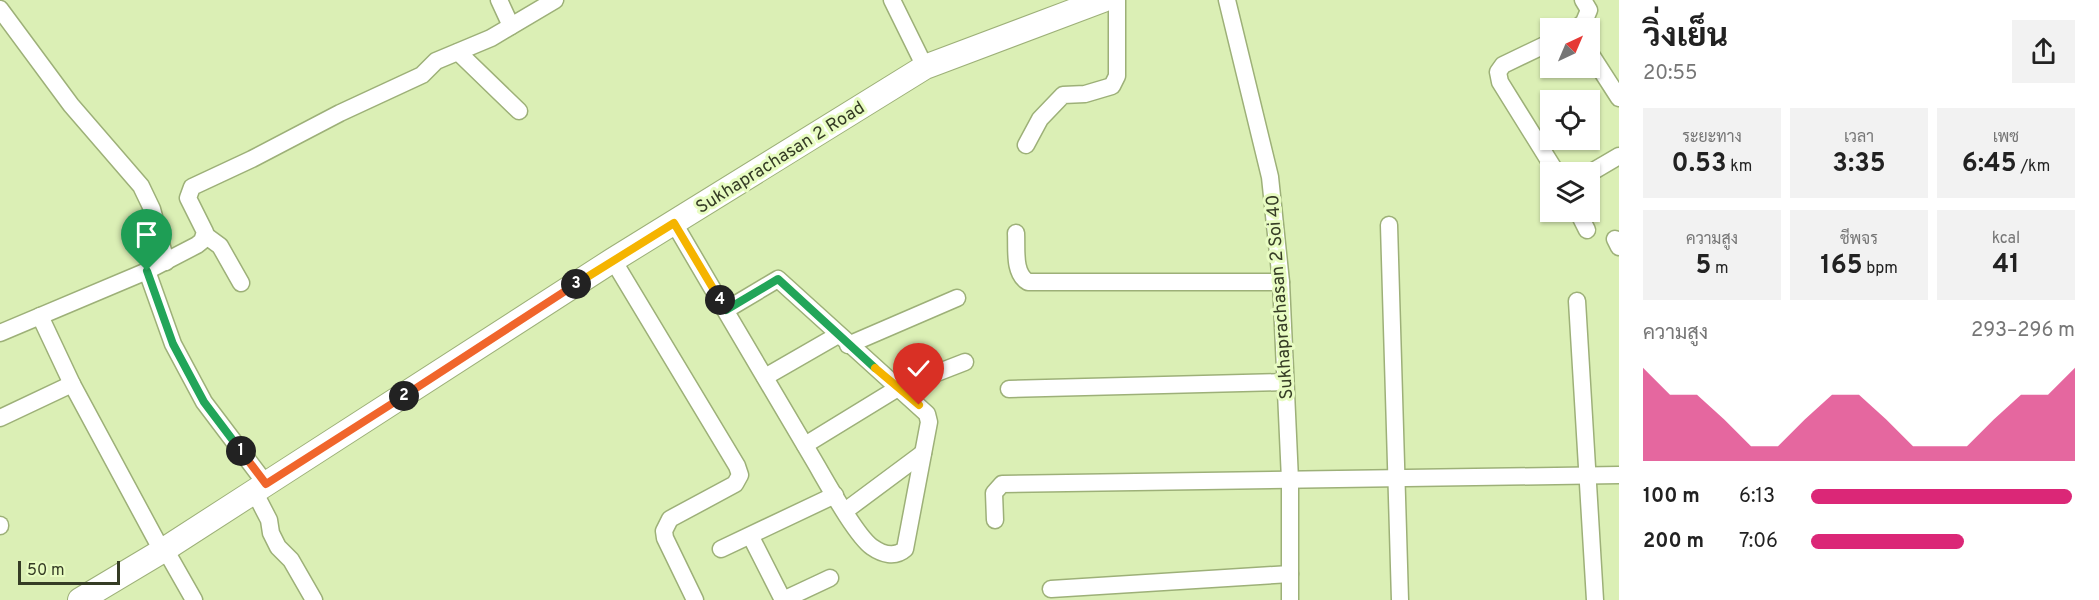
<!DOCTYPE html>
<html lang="th">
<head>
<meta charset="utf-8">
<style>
  body { margin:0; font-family:Overpass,Sarabun,sans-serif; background:#f2f2f2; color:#222; height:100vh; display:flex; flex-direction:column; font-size:22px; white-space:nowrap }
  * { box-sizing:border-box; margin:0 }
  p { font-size:20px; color:#767676 }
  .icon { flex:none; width:33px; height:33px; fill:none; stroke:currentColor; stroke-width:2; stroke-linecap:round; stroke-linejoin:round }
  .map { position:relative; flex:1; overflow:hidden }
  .sheet { display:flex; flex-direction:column; background:#fff; width:480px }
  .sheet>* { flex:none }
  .needle { width:39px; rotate:44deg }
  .buttons { position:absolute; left:1540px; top:18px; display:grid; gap:12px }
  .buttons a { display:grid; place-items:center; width:60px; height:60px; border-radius:0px; background:#fff; box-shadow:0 2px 4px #0004; font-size:30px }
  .scale { position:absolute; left:18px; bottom:15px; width:102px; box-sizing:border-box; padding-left:6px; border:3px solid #353c25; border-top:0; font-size:16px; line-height:21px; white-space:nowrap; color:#353c25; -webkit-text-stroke:4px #e8fcc2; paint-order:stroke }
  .pin { position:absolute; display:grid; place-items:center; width:51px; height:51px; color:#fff; margin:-62px -26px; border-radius:50% 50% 50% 0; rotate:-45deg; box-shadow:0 0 6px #0007 }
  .pin .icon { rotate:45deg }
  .km { position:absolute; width:30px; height:30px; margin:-15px; border-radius:50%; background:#222; color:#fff; font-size:16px; line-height:30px; text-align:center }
  .round { display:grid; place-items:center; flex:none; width:63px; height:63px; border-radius:0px; background:#f2f2f2 }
  .summary { display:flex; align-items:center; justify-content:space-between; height:102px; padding:0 24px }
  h1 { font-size:33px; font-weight:700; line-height:45px }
  .stats { display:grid; grid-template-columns:repeat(3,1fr); gap:9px; height:102px; padding:6px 24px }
  .stats div { display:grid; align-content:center; border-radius:0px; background:#f2f2f2; text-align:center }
  .stats b { font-size:26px; font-weight:700 }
  .stats small { font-size:16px; font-weight:400 }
  .stats p { font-size:16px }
  .chart { height:168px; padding:12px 24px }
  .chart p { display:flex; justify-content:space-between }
  .chart svg { width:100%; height:108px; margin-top:6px; fill:#db2777; opacity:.7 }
  ul { padding:0 24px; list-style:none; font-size:20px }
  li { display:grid; grid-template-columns:96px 72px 1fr; align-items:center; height:45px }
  li i { height:15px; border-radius:8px; background:#db2777 }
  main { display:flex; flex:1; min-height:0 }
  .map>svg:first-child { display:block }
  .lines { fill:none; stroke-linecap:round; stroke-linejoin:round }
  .street-casing { stroke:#9db078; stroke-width:19 }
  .secondary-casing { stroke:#9db078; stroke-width:26 }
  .street { stroke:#fff; stroke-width:16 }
  .secondary { stroke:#fff; stroke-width:24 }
  .split-1-casing { stroke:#fff; stroke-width:12 }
  .split-2-casing { stroke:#fff; stroke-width:12 }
  .split-3-casing { stroke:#fff; stroke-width:12 }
  .split-4-casing { stroke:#fff; stroke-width:12 }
  .split-5-casing { stroke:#fff; stroke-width:12 }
  .split-6-casing { stroke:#fff; stroke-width:12 }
  .split-1 { stroke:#22a559; stroke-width:8 }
  .split-2 { stroke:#f0652b; stroke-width:8 }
  .split-3 { stroke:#f0652b; stroke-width:8 }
  .split-4 { stroke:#f5b400; stroke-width:8 }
  .split-5 { stroke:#22a559; stroke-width:8 }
  .split-6 { stroke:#f5b400; stroke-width:8 }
  .labels { text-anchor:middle; stroke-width:6; stroke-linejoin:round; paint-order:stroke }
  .street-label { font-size:18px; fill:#353c25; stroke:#e8fcc2 }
</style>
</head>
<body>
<main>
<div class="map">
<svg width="1619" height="600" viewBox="0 0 1619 600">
  <rect width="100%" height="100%" fill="#dbefb5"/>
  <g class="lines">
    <g class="street-casing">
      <g id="street">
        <polyline points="499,0 511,26"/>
        <polyline points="892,0 925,67"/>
        <polyline points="1227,0 1270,177 1281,282 1290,480 1290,600"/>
        <polyline points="0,9 71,105 141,186 152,209 166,262"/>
        <polyline points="1577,28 1584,22 1589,10 1583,0"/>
        <polyline points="1551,42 1503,65 1498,72 1500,82 1556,172"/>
        <polyline points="458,52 519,111"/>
        <polyline points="1590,53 1619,98"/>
        <polyline points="1026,145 1040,119 1063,95 1085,94 1112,86 1117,76 1117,0"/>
        <polyline points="1590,173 1619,156"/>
        <polyline points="1578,212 1587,230"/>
        <path d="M674,223c46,79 93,158 139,236 12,20 42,76 59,88 10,7 23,11 33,2l24,-127 -2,-8 -149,-135 -52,31"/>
        <polyline points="1389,225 1400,600"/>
        <path d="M1016,233c1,16 -3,40 12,49h253"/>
        <polyline points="205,235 220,246 241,283"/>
        <polyline points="1615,239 1619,247"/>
        <polyline points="613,260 737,466 740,475 735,484 670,519 664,531 665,538 695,600"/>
        <polyline points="147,271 173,344 204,402 266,484"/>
        <polyline points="1577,301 1595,600"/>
        <polyline points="40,316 72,384 162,551"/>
        <polyline points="0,333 147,271 197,245 202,241 205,232 188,198 192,187 252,159 340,113 422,75 436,61 491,38 555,0"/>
        <polyline points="848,345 957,298"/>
        <polyline points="765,377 838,335"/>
        <polyline points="1009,389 1285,382"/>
        <polyline points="0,418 72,384"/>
        <polyline points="805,445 898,388 965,362"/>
        <polyline points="254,491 269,520 271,533 278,547 291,560 314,600"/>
        <polyline points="845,511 923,453"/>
        <polyline points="995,520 994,493 1002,484 1619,475"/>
        <polyline points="0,525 0,526"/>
        <polyline points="751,537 783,600"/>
        <polyline points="165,549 194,600"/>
        <polyline points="721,549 835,495"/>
        <polyline points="1051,589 1290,574"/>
        <polyline points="783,600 830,578"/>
      </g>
    </g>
    <g class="secondary-casing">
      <polyline id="secondary" points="80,600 162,551 613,260 925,67 1103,0"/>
    </g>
    <use href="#street" class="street"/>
    <use href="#secondary" class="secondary"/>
  </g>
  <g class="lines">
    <g class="split-1-casing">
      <polyline id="split-1" points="147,271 173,344 204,402 241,451"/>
    </g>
    <g class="split-2-casing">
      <polyline id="split-2" points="241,451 266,484 404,396"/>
    </g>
    <g class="split-3-casing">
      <polyline id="split-3" points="404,396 576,284"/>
    </g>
    <g class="split-4-casing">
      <polyline id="split-4" points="576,284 674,223 720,300"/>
    </g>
    <g class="split-5-casing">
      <polyline id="split-5" points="720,300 726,310 778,279 875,368"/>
    </g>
    <g class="split-6-casing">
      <polyline id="split-6" points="875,368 919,405"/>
    </g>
    <use href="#split-1" class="split-1"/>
    <use href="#split-2" class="split-2"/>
    <use href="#split-3" class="split-3"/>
    <use href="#split-4" class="split-4"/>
    <use href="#split-5" class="split-5"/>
    <use href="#split-6" class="split-6"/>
  </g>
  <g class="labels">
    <g class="street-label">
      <text transform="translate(780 157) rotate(-32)" y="6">Sukhaprachasan 2 Road</text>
      <text transform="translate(1279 297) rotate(-94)" y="6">Sukhaprachasan 2 Soi 40</text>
    </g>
  </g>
</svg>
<div class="buttons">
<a><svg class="needle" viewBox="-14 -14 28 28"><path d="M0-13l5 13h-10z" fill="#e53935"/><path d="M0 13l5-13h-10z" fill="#767676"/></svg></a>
<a><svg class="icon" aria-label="locate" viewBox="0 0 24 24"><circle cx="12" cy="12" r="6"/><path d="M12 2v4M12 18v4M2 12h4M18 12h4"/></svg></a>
<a><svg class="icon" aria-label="layers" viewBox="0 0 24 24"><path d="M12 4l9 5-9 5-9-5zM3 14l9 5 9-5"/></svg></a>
</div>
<div class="scale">50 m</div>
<div class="pin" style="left:147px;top:271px;background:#1e9e55"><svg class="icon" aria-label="arrive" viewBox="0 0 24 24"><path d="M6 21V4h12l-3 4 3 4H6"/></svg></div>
<div class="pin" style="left:919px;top:405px;background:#d93025"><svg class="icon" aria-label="check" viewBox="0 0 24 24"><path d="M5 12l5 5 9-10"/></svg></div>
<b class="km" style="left:241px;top:451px">1</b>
<b class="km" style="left:404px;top:396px">2</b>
<b class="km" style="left:576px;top:284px">3</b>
<b class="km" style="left:720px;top:300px">4</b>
</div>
<section class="sheet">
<div class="summary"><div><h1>วิ่งเย็น</h1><p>20:55</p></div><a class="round"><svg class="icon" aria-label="share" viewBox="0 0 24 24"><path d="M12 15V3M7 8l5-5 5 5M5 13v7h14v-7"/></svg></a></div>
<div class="stats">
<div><p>ระยะทาง</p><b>0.53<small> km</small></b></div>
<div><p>เวลา</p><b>3:35</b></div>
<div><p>เพซ</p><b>6:45<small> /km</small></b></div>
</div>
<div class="stats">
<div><p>ความสูง</p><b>5<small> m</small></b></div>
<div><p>ชีพจร</p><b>165<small> bpm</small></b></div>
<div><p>kcal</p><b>41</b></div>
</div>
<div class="chart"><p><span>ความสูง</span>293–296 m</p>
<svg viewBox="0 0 160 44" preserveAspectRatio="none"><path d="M0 44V6L10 17L20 17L30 27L40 38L50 38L60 27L70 17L80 17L90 27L100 38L110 38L120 38L130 27L140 17L150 17L160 6V44z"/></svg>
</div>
<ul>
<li><b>100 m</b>6:13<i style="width:99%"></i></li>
<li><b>200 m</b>7:06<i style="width:58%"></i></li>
</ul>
</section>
</main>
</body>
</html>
